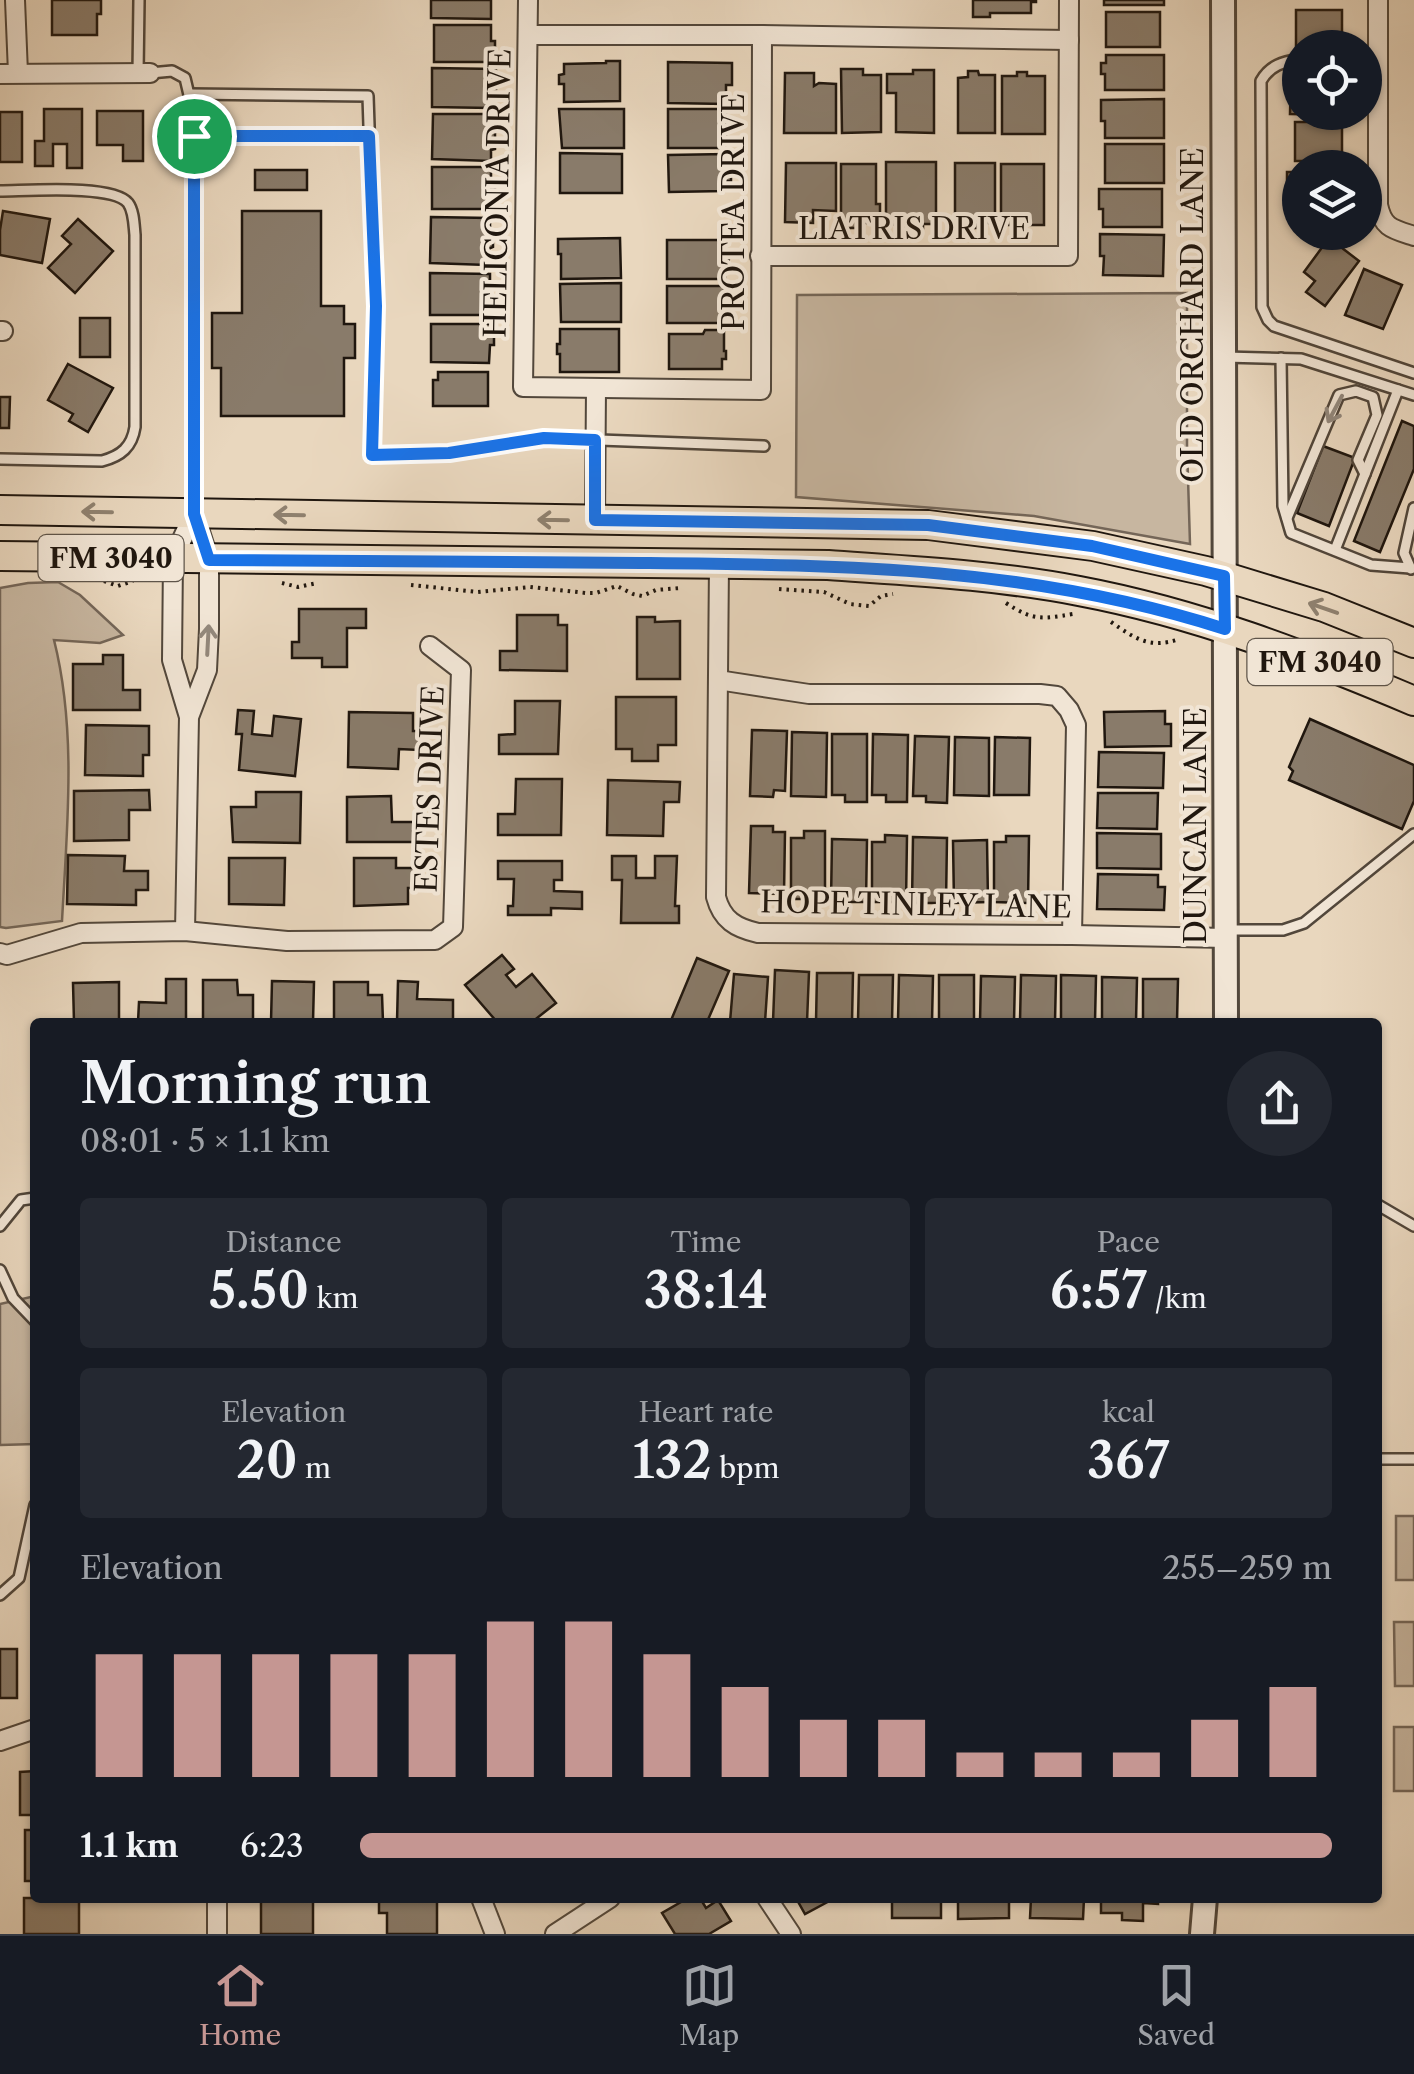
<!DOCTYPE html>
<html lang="en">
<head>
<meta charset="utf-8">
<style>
  body { margin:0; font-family:"Libre Caslon Text",serif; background:#242831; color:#f1f3f6; height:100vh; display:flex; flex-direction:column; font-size:38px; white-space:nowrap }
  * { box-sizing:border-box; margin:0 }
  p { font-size:32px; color:#9ea1a6 }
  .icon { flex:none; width:55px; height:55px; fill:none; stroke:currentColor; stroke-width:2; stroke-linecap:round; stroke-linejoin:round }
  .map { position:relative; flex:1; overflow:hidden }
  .sheet { position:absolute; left:30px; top:1018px; width:1352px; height:885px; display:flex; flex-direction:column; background:#171b24; border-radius:10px; box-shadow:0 2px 8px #0004 }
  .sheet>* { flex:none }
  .controls { position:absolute; left:1282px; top:30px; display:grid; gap:20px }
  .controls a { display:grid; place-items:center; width:100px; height:100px; border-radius:50%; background:#171b24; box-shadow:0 2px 8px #0004; font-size:50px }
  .pin { position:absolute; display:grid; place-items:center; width:85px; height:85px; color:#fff; margin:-42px; border:5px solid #fff; border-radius:50%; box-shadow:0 2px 10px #0007 }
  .round { display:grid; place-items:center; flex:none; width:105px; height:105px; border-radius:52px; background:#242831 }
  .headline { display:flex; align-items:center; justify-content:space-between; height:170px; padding:0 50px }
  h1 { font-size:55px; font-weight:600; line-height:75px }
  .figures { display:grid; grid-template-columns:repeat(3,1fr); gap:15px; height:170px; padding:10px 50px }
  .figures div { display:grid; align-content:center; border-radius:10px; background:#242831; text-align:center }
  .figures b { font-size:50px; font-weight:600 }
  .figures small { font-size:28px; font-weight:400 }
  .figures p { font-size:28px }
  .chart { height:280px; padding:20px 50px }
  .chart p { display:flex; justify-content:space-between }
  .chart svg { width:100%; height:180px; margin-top:10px; stroke:#c59692; stroke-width:6 }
  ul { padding:0 50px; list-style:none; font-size:32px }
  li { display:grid; grid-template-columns:160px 120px 1fr; align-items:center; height:75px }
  li i { height:25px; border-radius:12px; background:#c59692 }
  .dock { display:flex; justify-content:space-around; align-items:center; height:140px; border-top:2px solid #363941; background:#171b24; font-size:28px; color:#9ea1a6 }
  .dock a { display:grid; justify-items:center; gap:5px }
  .dock .on { color:#c59692 }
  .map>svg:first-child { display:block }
  .green { fill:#c7b6a0; stroke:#746658; stroke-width:2.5 }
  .building { fill:#897b6a; stroke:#20170f; stroke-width:2.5 }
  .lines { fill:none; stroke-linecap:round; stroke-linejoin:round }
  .service-casing { stroke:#52473b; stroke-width:14 }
  .minor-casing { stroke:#52473b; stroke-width:22 }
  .tertiary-casing { stroke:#52473b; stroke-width:28 }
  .primary-casing { stroke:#20170f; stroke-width:32 }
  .path { stroke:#20170f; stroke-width:4; stroke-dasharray:2.5 5; stroke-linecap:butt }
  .service { stroke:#f1e5d5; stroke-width:9 }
  .minor { stroke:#f1e5d5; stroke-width:18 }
  .tertiary { stroke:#f1e5d5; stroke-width:22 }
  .primary { stroke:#e9d7be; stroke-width:28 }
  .oneway { stroke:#93887c }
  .oneway2 { stroke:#8f816f }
  .route-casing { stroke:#fff; stroke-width:20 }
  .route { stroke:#1a73e8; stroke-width:12 }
  .labels { text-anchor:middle; stroke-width:8; stroke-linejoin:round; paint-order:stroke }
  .shield { fill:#f1e5d5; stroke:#5f554a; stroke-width:2.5 }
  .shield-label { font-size:28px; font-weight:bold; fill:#20170f }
  .street-label { font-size:30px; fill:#20170f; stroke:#f1e5d5 }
</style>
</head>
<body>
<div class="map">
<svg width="1414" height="1934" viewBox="0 0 1414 1934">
  <rect width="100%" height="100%" fill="#e9d7be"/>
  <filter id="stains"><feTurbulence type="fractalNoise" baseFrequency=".002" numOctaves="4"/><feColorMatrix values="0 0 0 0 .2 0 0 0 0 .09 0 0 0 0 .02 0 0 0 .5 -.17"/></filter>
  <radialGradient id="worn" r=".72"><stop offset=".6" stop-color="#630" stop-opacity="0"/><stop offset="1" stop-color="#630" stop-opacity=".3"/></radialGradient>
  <g class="green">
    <polygon points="1187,293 1187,445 1190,544 1034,516 796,497 797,295"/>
    <path d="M58,582l22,13 43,40 -23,8 -46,-3c23,91 13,188 8,281l-56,7 -6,-1v-339l28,-5z"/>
    <polygon points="35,1296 35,1444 0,1445 0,1304"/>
    <rect x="1396" y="1516" width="18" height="64"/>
    <polygon points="1394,1622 1414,1622 1414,1686 1395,1686"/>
    <rect x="1394" y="1727" width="20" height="64"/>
  </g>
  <g class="building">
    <polygon points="52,0 101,0 101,14 97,14 97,35 52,35"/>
    <polygon points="431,0 491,0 491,19 431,18"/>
    <polygon points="973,0 1036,0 1036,2 1031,2 1031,13 990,13 990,17 973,17"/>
    <rect x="1104" y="0" width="60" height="5"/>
    <polygon points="1296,10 1342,10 1342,48 1296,49"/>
    <rect x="1106" y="12" width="54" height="35"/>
    <polygon points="434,25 491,25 491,41 495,41 495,51 491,51 491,62 434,62"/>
    <polygon points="1106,55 1164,55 1164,90 1105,90 1105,74 1101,74 1101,63 1106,63"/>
    <polygon points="606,61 620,61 620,101 564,102 564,84 559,84 559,75 564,74 564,64 606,63"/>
    <polygon points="668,62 732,63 732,85 726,85 726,104 668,103"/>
    <polygon points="432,68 496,69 496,89 491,89 491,108 432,107"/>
    <polygon points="841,69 863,69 863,75 881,75 881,132 842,133"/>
    <polygon points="913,70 934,70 934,133 896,132 896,93 887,93 887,74 913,74"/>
    <polygon points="968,71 978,71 979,75 995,75 995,133 958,133 958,78 968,77"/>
    <polygon points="1017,72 1027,72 1027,76 1045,76 1045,134 1002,134 1002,76 1017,76"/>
    <polygon points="785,73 814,73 814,86 819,83 836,84 836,133 784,133"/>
    <polygon points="1291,76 1300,76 1300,112 1342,112 1342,115 1290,114"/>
    <polygon points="1164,99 1164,138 1105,138 1105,121 1101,121 1101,100"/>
    <polygon points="44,109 82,109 82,168 67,168 67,144 53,144 53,166 35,166 35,141 44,141"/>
    <polygon points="559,109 624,109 624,148 562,148"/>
    <polygon points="668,109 726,109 726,121 730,121 730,130 726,130 726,148 668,148"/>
    <polygon points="97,111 143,111 143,161 123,161 123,145 97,145"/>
    <rect x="0" y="112" width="22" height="50"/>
    <polygon points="433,114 489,114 489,131 495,131 495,149 491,150 491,161 432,159"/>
    <rect x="1295" y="122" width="47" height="39"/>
    <rect x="1105" y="144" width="59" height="39"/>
    <polygon points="560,153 622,154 622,193 560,193"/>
    <polygon points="726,154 726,172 731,172 731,181 724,181 724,191 669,192 668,155"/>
    <polygon points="886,162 936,162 936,224 923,224 923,228 886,224"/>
    <polygon points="786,163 836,163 836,211 813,210 813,223 785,222"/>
    <polygon points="955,163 995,163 995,223 977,223 977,228 955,228"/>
    <polygon points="841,164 876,164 876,204 880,204 880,223 862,223 862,228 841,228"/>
    <rect x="1001" y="164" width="43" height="61"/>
    <polygon points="432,167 491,167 491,182 495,182 495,199 490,199 490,209 432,209"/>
    <rect x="255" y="170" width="52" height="20"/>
    <rect x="1287" y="172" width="13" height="35"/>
    <polygon points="1099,189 1162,189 1162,227 1103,227 1103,209 1099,209"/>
    <polygon points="3,211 50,219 42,263 0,255 0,230"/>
    <polygon points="242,211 321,211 321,306 344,306 344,324 355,324 355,358 344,358 344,416 221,416 221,368 212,368 212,313 242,313"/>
    <polygon points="431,217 490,218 490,230 493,230 493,247 488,249 487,265 430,263"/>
    <polygon points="78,219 113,251 75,293 48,268 71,244 62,236"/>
    <polygon points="1100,234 1164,235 1163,276 1103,275 1104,256 1100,256"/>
    <polygon points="620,238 621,278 561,279 561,254 558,254 558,239"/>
    <polygon points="1329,238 1359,261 1325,306 1306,292 1315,281 1304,272"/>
    <polygon points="667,240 725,240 725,258 729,258 728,268 725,268 725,279 667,279"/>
    <polygon points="1364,269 1402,285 1383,329 1345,315"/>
    <polygon points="430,273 490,274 490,315 430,315"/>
    <polygon points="621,283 621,322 561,322 560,284"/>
    <polygon points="667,286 724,286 724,303 731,303 731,323 667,323"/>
    <rect x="80" y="318" width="30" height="39"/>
    <polygon points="431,324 494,324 494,345 490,345 489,363 431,362"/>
    <polygon points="560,329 619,329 619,372 560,372 560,354 557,354 557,344 560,344"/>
    <polygon points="705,330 724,330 724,351 726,351 726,359 722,359 722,369 669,369 669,334 703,334"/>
    <polygon points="68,364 113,388 88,432 69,421 73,414 48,400"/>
    <polygon points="438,372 488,372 488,406 433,406 433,380 438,380"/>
    <polygon points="0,397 10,397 9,428 0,428"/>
    <polygon points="1402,421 1414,426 1414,469 1380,552 1354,541"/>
    <polygon points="1323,446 1355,458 1329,526 1297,513"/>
    <polygon points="299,609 366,609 366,628 347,628 347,667 322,667 322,658 292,658 292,642 299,642"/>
    <polygon points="517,615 558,615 558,625 567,625 567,671 500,670 500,651 517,651"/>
    <polygon points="637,617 655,617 655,622 680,621 680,679 637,679"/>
    <polygon points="103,655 123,655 123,690 140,690 140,710 73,710 73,664 103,664"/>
    <polygon points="616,697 676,697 676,745 658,745 658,761 632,761 632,749 616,749"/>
    <polygon points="515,701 560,701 558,754 499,754 499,735 515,734"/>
    <polygon points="238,710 254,711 252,734 272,736 274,716 301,719 295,776 239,770 242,734 236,734"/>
    <polygon points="1165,711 1165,724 1171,724 1171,746 1105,747 1104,712"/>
    <polygon points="349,712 413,713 413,731 419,731 419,750 399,749 398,769 348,767"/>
    <polygon points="1310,719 1414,765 1414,801 1402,829 1289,780 1293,771 1289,767"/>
    <polygon points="86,725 149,726 149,755 143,755 143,776 85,775"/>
    <polygon points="752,730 787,731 785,791 774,790 773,797 750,796"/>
    <polygon points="792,732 827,733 826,797 791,796"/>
    <polygon points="832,734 867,734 867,802 845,802 845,795 832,795"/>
    <polygon points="873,734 908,735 907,802 886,802 886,795 872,795"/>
    <polygon points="915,736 949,737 947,803 926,802 926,796 913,796"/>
    <polygon points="955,737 989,738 989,796 954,795"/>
    <polygon points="995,737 1030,738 1029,795 994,795"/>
    <polygon points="1099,752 1164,753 1163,788 1098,787"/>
    <polygon points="516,779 562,779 561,835 498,835 498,814 515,814"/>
    <polygon points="608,780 680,782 679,802 664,802 663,836 607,835"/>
    <polygon points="149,790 150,810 129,810 129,840 74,841 74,791"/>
    <polygon points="256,792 301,792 300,843 233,842 231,807 256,807"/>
    <polygon points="1098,793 1158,793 1157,829 1097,828"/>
    <polygon points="391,796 392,822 418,822 418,842 347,842 347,797"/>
    <polygon points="751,826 773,826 773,832 785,832 784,894 749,893"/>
    <polygon points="804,831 825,831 825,899 791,899 791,838 804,838"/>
    <polygon points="1097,833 1161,834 1161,869 1097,868"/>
    <polygon points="885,835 907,836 906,902 872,902 872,842 885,842"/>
    <polygon points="1006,836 1029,836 1028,903 994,902 994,842 1006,842"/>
    <polygon points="913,837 947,838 946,903 912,903"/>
    <polygon points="832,839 867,840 866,902 831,902"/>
    <polygon points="987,840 988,902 954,903 953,841"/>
    <polygon points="68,855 125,856 124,871 148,871 148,890 136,890 136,905 67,904"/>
    <polygon points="612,856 636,856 636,878 655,878 655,856 677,856 675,906 679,906 679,923 621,923 622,880 612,880"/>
    <polygon points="229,858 285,858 284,905 229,904"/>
    <polygon points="354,858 396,858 396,868 416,868 416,888 408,888 408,904 354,906"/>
    <polygon points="498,861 562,861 562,880 554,880 554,891 582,892 582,909 551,908 551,915 508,915 508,906 513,906 514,879 498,879"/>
    <polygon points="1098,874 1158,875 1158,887 1165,887 1164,910 1097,909"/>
    <polygon points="502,955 514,969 506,975 516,987 532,974 556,1003 532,1022 497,1022 465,985"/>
    <polygon points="697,958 729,971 707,1022 683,1022 672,1018"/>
    <polygon points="775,970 809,972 807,1022 773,1022"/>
    <polygon points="817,973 853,973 852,1022 816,1022"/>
    <polygon points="734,974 768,977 765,1022 730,1022"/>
    <polygon points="859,975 893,975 892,1022 858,1022"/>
    <polygon points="899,975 933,976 932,1022 898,1022"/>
    <rect x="939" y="975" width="35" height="47"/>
    <polygon points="1021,975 1056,976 1055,1022 1020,1022"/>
    <polygon points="1061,975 1096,976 1095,1022 1061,1022"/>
    <polygon points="981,976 1015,977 1014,1022 980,1022"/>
    <polygon points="1102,977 1137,978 1136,1022 1102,1022"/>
    <polygon points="166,979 186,979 186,1022 138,1022 139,1002 166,1003"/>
    <polygon points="1143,979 1178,979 1177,1022 1143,1022"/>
    <polygon points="203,980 237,980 238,995 253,995 253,1022 203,1022"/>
    <polygon points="272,981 314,982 313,1022 271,1022"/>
    <polygon points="398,981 418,982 417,999 453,1000 453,1022 397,1022"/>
    <polygon points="119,982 119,1022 74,1022 73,983"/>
    <polygon points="334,982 368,982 368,995 382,995 383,1022 334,1022"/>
    <rect x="0" y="1649" width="17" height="49"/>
    <polygon points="35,1771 35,1815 20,1815 20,1772"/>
    <rect x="25" y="1830" width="10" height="51"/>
    <rect x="24" y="1898" width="55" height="36"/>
    <rect x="261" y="1898" width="52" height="36"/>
    <polygon points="379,1898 437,1898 437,1934 387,1934 387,1913 379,1913"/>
    <polygon points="688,1898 700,1898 706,1908 718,1900 731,1921 709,1934 675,1934 662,1913"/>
    <polygon points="796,1898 835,1898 805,1914"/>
    <rect x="892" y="1898" width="49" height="20"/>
    <polygon points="958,1898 1009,1898 1009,1918 958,1919"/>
    <polygon points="1031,1898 1084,1898 1083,1919 1030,1918"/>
    <polygon points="1101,1898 1158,1898 1158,1904 1143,1903 1143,1921 1122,1920 1122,1913 1101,1913"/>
  </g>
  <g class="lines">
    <g class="service-casing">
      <g id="service">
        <path d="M1300,59c-17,3 -30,6 -39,22l1,226 6,13 6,6 140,47"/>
        <polyline points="138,73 139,0"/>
        <polyline points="150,73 172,71 185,78 194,116 194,511"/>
        <polyline points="189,94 368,96 375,306 371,455 449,453 545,438 764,446"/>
        <polyline points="194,136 369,136"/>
        <path d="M0,191c26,0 113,-7 128,12 6,8 6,22 7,32v192c-3,20 -14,29 -33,34l-102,-2"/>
        <polyline points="1225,357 1301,359 1414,395"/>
        <polyline points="1281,358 1283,506 1291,533 1371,565 1410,568"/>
        <polyline points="1287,518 1339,395 1356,391 1373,397 1377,415 1358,460 1365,474"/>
        <polyline points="1335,550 1398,390"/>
        <polyline points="1411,569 1404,553 1414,508"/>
        <polyline points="1230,930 1283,930 1304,923 1414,834"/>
        <polyline points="1378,1205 1414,1226"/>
        <polyline points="0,1226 21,1200 35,1198"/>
        <polyline points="0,1270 13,1298 35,1321"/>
        <polyline points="1378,1459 1414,1459"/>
        <polyline points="0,1595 19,1578 35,1505"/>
      </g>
    </g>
    <g class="minor-casing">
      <g id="minor">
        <polyline points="15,0 18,73"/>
        <polyline points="528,0 523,387 761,390 762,35"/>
        <path d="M1378,0v205c5,23 14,24 36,31"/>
        <polyline points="528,35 762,35 1069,40"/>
        <polyline points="0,74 150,73"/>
        <polyline points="760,256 1068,256 1069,0"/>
        <polyline points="0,331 3,331"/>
        <polyline points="595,520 596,388"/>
        <path d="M719,564l-3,333c6,23 20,31 42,36l314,2 155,3"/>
        <polyline points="718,680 809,694 1040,694 1057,696 1069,710 1076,725 1072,935"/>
        <polyline points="185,931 189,717 172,660 173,559 194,513 209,560 209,629 207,670 189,717"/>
        <polyline points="0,953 7,955 81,933 185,931 287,941 435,940 453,927 461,670 430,646"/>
        <polyline points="0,1741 35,1729"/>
        <polyline points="481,1898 495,1934"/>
        <polyline points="767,1898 791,1934"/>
        <polyline points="217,1934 217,1898"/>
        <polyline points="555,1934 610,1898"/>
      </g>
    </g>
    <g class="tertiary-casing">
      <g id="tertiary">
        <polyline points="1223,0 1226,1022"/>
        <polyline points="1202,1934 1205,1898"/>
      </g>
    </g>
    <g class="primary-casing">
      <g id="primary">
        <polyline points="0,510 928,525 1093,546 1206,571 1324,607 1414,643"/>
        <path d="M0,556l828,9c84,6 168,10 251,26 117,22 226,64 335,110"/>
      </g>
    </g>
    <g class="path">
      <polyline points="104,581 118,586 133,581"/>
      <polyline points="282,583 298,587 317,583"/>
      <polyline points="411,585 478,592 530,587 586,593 596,593 617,586 633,594 642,596 656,590 680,588"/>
      <polyline points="779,589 824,592 850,604 869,606 881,596 893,594"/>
      <path d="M1006,603c27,18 36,16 67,11"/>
      <path d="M1111,622c25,17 38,27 69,17"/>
    </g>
    <use href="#service" class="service"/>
    <use href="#minor" class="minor"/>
    <use href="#tertiary" class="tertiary"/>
    <use href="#primary" class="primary"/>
  </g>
  <defs><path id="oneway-shaft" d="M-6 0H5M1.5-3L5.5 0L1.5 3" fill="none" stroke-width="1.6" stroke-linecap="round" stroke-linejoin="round" transform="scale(2.5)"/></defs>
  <g class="oneway">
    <use href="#oneway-shaft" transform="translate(1335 409) rotate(118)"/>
    <use href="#oneway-shaft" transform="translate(208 640) rotate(-87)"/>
  </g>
  <g class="oneway2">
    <use href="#oneway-shaft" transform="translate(97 512) rotate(-179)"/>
    <use href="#oneway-shaft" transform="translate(289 515) rotate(-179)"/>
    <use href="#oneway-shaft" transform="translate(553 520) rotate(-179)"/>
    <use href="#oneway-shaft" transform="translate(1323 608) rotate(-161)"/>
  </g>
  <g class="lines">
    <g class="route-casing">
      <path id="route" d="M194,136h175l7,170 -4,149 77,-2 95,-15 51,2v80l333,5 164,21 132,30 1,53c-195,-63 -382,-64 -584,-66 -144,-1 -288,-2 -432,-3l-15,-46z"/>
    </g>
    <use href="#route" class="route"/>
  </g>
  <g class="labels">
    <g class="shield">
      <rect x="38.5" y="535" width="145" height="46" rx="8"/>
      <rect x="1247.5" y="639" width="145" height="46" rx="8"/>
    </g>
    <g class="shield-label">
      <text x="111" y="568">FM 3040</text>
      <text x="1320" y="672">FM 3040</text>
    </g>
    <g class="street-label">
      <text transform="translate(498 193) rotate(-89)" y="10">HELICONIA DRIVE</text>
      <text transform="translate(734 212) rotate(-90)" y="10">PROTEA DRIVE</text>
      <text x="914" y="239">LIATRIS DRIVE</text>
      <text transform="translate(1193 315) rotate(-90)" y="10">OLD ORCHARD LANE</text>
      <text transform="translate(430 789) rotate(-88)" y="10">ESTES DRIVE</text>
      <text transform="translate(1196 826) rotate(-90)" y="10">DUNCAN LANE</text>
      <text transform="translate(916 905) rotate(1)" y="10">HOPE TINLEY LANE</text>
    </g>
  </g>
  <rect width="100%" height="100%" filter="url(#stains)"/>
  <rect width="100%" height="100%" fill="url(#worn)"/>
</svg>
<div class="controls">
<a><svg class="icon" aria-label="locate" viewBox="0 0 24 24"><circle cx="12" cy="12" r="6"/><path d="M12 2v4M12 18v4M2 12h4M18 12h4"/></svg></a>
<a><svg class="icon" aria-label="layers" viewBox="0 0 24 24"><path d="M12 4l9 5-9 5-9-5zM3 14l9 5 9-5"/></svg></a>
</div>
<div class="pin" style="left:194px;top:136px;background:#1e9e55"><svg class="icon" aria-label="arrive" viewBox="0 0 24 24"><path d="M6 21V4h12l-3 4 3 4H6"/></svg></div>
<section class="sheet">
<div class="headline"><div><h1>Morning run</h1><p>08:01 · 5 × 1.1 km</p></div><a class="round"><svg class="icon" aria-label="share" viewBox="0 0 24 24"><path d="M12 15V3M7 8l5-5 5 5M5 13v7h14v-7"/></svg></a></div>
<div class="figures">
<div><p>Distance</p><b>5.50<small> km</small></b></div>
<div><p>Time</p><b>38:14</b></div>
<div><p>Pace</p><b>6:57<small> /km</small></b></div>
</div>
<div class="figures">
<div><p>Elevation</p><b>20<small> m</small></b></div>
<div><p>Heart rate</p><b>132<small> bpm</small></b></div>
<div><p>kcal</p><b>367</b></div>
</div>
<div class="chart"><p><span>Elevation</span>255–259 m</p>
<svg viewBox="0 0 160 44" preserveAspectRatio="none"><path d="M5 44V14M15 44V14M25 44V14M35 44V14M45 44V14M55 44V6M65 44V6M75 44V14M85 44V22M95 44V30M105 44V30M115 44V38M125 44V38M135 44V38M145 44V30M155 44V22"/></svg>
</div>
<ul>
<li><b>1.1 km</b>6:23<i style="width:100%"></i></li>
</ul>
</section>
</div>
<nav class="dock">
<a class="on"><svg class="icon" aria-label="home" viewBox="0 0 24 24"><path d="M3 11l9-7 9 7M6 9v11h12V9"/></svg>Home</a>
<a><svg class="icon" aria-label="map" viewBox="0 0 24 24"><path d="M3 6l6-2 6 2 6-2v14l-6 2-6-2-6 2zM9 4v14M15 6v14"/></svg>Map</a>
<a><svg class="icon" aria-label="saved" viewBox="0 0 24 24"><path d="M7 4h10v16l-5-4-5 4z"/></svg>Saved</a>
</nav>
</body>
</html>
